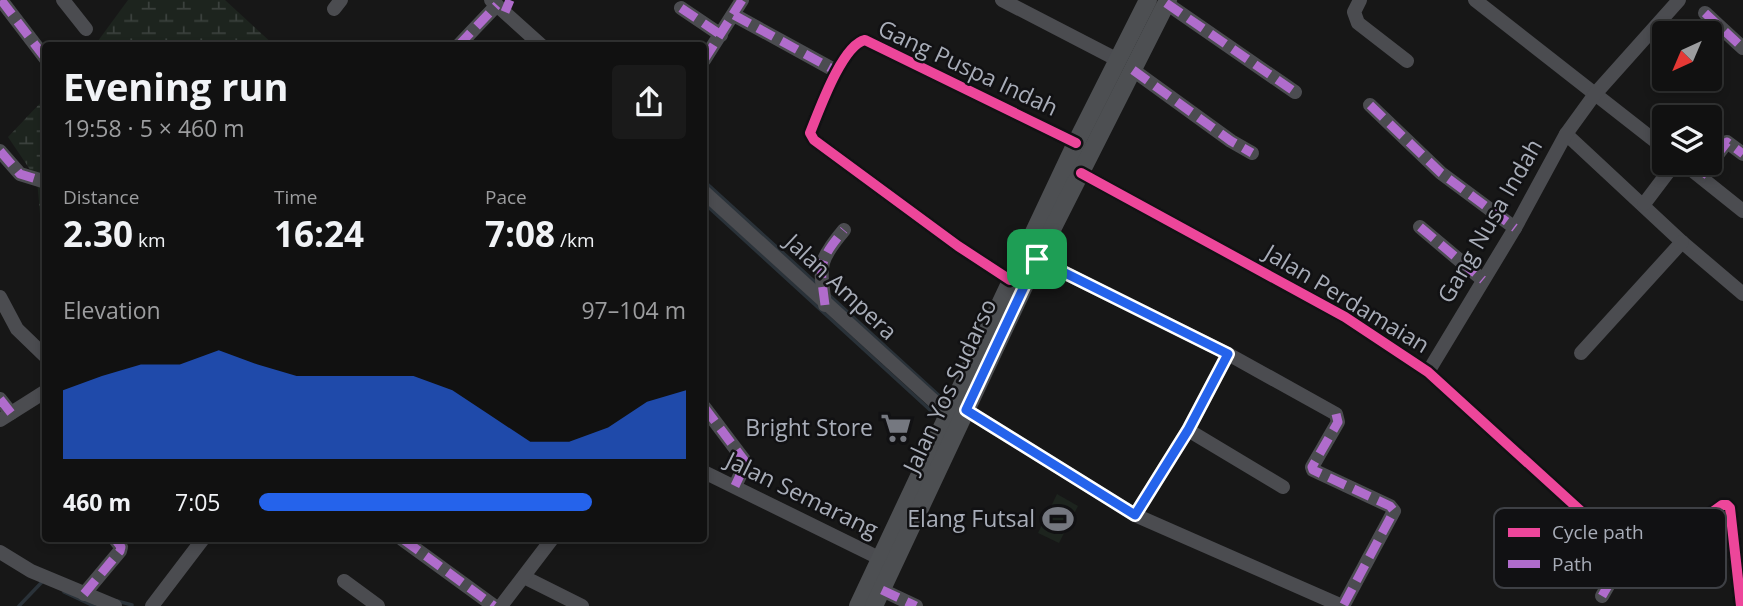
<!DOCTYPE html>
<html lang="en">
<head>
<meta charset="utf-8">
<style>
  body { margin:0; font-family:"Open Sans",sans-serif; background:#1a1a1a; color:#f1f3f6; height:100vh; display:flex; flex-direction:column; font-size:26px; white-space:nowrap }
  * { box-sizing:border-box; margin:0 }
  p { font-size:23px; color:#9c9d9f }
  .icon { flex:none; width:38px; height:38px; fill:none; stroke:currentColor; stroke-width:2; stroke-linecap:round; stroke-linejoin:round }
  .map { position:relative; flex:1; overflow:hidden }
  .drawer { position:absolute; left:42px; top:42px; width:665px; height:500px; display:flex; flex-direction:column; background:#111; border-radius:7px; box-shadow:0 4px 10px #0003,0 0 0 2px #303131 }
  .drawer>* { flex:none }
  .needle { width:46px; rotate:224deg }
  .tools { position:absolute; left:1652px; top:21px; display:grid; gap:14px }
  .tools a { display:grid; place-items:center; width:70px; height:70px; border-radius:7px; background:#111; box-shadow:0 4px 10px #0003,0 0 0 2px #303131; font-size:35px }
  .pin { position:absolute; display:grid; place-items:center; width:60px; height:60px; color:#fff; margin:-30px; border-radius:14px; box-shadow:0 4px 10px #0006 }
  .round { display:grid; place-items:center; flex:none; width:74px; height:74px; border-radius:7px; background:#1a1a1a }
  .headline { display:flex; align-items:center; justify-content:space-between; height:119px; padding:0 21px }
  h1 { font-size:38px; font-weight:700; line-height:52px }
  .stats { display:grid; grid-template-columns:repeat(3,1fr); gap:10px; height:119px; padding:7px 21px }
  .stats div { display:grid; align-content:center }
  .stats b { font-size:35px; font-weight:700 }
  .stats small { font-size:19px; font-weight:400 }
  .stats p { font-size:19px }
  .chart { height:196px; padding:14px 21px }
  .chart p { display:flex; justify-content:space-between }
  .chart svg { width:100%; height:126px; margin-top:7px; fill:#2563eb; opacity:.7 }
  ul { padding:0 21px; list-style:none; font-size:23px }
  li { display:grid; grid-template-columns:112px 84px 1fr; align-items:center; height:52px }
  li i { height:18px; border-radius:9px; background:#2563eb }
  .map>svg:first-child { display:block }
  .wetland { fill:url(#wetland-marsh) }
  .pitch { fill:#1d241e }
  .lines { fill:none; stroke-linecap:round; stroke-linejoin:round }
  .stream { stroke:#2a3239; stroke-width:3.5 }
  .minor { stroke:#4b4c50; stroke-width:14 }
  .major { stroke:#4d4f52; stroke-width:18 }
  .quiet { stroke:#b06ccc; stroke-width:9; stroke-dasharray:18 9; stroke-linecap:butt }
  .cycleway-casing { stroke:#111113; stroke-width:15 }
  .cycleway { stroke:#ed469a; stroke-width:10 }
  .route-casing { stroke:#fff; stroke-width:14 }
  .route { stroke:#2563eb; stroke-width:9 }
  .labels { text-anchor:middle; stroke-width:5; stroke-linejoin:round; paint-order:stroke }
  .street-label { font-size:23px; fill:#a8adb8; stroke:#111113 }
  .poi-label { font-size:23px; fill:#a8adb8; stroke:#111113; text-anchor:end }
  .key { fill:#111113; stroke:#3e4045; stroke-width:2 }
  .key-label { font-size:19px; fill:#a8adb8 }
</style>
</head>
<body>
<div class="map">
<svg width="1743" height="606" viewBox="0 0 1743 606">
  <defs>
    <pattern id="wetland-marsh" width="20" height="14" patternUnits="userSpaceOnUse" patternTransform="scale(1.75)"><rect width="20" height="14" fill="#1d241e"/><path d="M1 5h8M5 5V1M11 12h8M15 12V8" fill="none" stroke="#3b413d"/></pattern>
  </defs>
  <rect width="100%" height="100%" fill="#171717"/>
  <g class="wetland">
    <polygon points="128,0 225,0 274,45 95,45"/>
    <polygon points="45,98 45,221 40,214 37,180 8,137"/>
  </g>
  <polygon class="pitch" points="1057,494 1078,506 1059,543 1038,533"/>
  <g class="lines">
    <g class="stream">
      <polyline points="704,181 816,283"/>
      <polyline points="704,203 941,420"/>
      <polyline points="829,295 946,402"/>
      <polyline points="64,592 94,606"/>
      <polyline points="117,601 132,605"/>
      <polyline points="19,606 42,582"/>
    </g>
    <g class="minor">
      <polyline points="1,0 46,59"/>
      <polyline points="63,0 86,29"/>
      <polyline points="491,0 542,46"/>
      <polyline points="1002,0 1118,60"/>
      <polyline points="1360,0 1354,12 1358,23 1407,61"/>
      <polyline points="1475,0 1664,148"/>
      <polyline points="1166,3 1295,92"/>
      <polyline points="681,8 721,35"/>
      <polyline points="334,9 341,0"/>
      <polyline points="1705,13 1743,48"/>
      <polyline points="734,15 836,71"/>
      <polyline points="458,46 497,5"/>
      <polyline points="704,60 742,0"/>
      <polyline points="1133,70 1231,141 1252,153"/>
      <polyline points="1370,105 1441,173 1515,228"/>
      <polyline points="1566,134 1682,242 1743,294"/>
      <polyline points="0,151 20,174 46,182"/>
      <polyline points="1683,163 1743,211"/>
      <polyline points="1081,173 1345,317 1428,372 1627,553 1640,561 1648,559 1722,505 1727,505 1730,508 1741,606"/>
      <polyline points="1701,176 1727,142 1743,154"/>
      <polyline points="704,192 949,415"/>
      <polyline points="1644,204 1675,163"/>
      <polyline points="1420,227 1483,280"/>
      <polyline points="1037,259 1228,354 1336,414 1338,422 1312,467 1313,470 1390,506 1394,511 1343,606"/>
      <path d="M1010,280l-52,-34 -144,-106 -4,-7c9,-22 32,-88 55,-93l211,103"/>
      <polyline points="0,297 17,329 46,357"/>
      <path d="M825,305c-5,-39 -8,-43 19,-75"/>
      <polyline points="1581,353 1682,242"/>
      <polyline points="1428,372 1515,228 1566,134 1595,94 1679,0"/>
      <polyline points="0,399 11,413"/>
      <polyline points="704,407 744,460 743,469 735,486"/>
      <polyline points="966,410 1135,515 1342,606"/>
      <polyline points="0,420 46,391"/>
      <polyline points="1188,430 1283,487"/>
      <polyline points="704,472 881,559"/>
      <polyline points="1135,515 1188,430 1228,354"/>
      <polyline points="402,539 494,606"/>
      <polyline points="0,552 31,571 115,606"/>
      <polyline points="524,577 582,606"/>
      <polyline points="344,581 378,606"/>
      <polyline points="882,590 916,606"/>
      <polyline points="84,594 120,551 121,547 115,539"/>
      <polyline points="1602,596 1627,553"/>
      <polyline points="152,606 203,539"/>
      <polyline points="501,606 552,539"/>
    </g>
    <g class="major">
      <polyline points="858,606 1076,143 1148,0"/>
      <polyline points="874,606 1037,259 1168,0"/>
    </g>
    <g class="quiet">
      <polyline points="1,0 46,59"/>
      <polyline points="1166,3 1295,92"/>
      <polyline points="681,8 721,35"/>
      <polyline points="505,12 510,0"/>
      <polyline points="1705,13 1743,48"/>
      <polyline points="734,15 836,71"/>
      <polyline points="458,46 497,5"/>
      <polyline points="704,60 742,0"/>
      <polyline points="1133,70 1231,141 1252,153"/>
      <polyline points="1370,105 1441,173 1515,228"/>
      <polyline points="0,151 20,174 46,182"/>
      <polyline points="1701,176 1727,142 1743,154"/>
      <polyline points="1420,227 1483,280"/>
      <path d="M825,305c-5,-39 -8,-43 19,-75"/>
      <polyline points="0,399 11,413"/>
      <polyline points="704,407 744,460 743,469 735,486"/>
      <polyline points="1336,414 1338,422 1312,467 1313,470 1390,506 1394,511 1343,606"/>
      <polyline points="404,540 494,606"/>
      <polyline points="882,590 916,606"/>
      <polyline points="84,594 120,551 121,547 115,539"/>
      <polyline points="1602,596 1627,553"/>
    </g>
    <g class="cycleway-casing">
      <g id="cycleway">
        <polyline points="1081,173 1345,317 1428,372 1627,553 1640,561 1648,559 1722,505 1727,505 1730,508 1741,606"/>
        <path d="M1010,280l-52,-34 -144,-106 -4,-7c9,-22 32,-88 55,-93l211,103"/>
      </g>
    </g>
    <use href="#cycleway" class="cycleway"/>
  </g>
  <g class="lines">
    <g class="route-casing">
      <polygon id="route" points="1037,259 1228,354 1188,430 1135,515 966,410"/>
    </g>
    <use href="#route" class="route"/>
  </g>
  <defs>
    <g id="supermarket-bare" transform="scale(2.415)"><path d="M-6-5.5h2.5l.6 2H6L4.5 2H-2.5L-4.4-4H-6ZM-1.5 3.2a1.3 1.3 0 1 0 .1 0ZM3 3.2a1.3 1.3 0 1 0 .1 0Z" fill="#757880" stroke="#111113" stroke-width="2.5" paint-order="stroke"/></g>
    <g id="stadium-bare" transform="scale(2.415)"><path d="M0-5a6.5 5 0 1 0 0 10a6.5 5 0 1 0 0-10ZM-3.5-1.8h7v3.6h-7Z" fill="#757880" stroke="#111113" stroke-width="2.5" paint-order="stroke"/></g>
  </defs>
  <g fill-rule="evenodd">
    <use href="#supermarket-bare" x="896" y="428"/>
    <use href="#stadium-bare" x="1058" y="519"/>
  </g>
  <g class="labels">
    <g class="street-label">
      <text transform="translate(968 68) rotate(25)" y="8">Gang Puspa Indah</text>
      <text transform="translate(1490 221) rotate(-60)" y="8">Gang Nusa Indah</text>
      <text transform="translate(841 287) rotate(43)" y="8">Jalan Ampera</text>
      <text transform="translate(1347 299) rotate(31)" y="8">Jalan Perdamaian</text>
      <text transform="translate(950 386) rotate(-65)" y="8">Jalan Yos Sudarso</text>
      <text transform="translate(802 495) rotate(26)" y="8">Jalan Semarang</text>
    </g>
    <g class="poi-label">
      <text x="873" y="436">Bright Store</text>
      <text x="1035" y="527">Elang Futsal</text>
    </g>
  </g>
  <rect x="1494" y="508" width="232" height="80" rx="10" class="key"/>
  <rect x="1508" y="528" width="32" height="9" fill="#ed469a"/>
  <rect x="1508" y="560" width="32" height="8" fill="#b06ccc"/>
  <g class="key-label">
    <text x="1552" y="539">Cycle path</text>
    <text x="1552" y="571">Path</text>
  </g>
</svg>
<div class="tools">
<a><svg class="needle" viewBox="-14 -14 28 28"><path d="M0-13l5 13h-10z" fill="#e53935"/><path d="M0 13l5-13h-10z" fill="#9c9d9f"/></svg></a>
<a><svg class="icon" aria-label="layers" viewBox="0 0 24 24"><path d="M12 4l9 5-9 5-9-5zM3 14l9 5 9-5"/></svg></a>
</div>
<div class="pin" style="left:1037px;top:259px;background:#1e9e55"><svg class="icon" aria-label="arrive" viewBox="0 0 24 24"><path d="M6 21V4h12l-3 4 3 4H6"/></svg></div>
<section class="drawer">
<div class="headline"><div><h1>Evening run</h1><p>19:58 · 5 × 460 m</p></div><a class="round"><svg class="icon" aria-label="share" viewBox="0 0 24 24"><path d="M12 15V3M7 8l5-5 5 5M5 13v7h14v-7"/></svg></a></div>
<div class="stats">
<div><p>Distance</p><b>2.30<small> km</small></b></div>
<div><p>Time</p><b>16:24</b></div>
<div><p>Pace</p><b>7:08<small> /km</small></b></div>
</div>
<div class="chart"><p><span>Elevation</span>97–104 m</p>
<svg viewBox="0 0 160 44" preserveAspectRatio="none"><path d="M0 44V20L10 15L20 11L30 11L40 6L50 11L60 15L70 15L80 15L90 15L100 20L110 29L120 38L130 38L140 33L150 24L160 20V44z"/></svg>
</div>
<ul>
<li><b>460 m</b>7:05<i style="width:78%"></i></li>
</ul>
</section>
</div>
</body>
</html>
